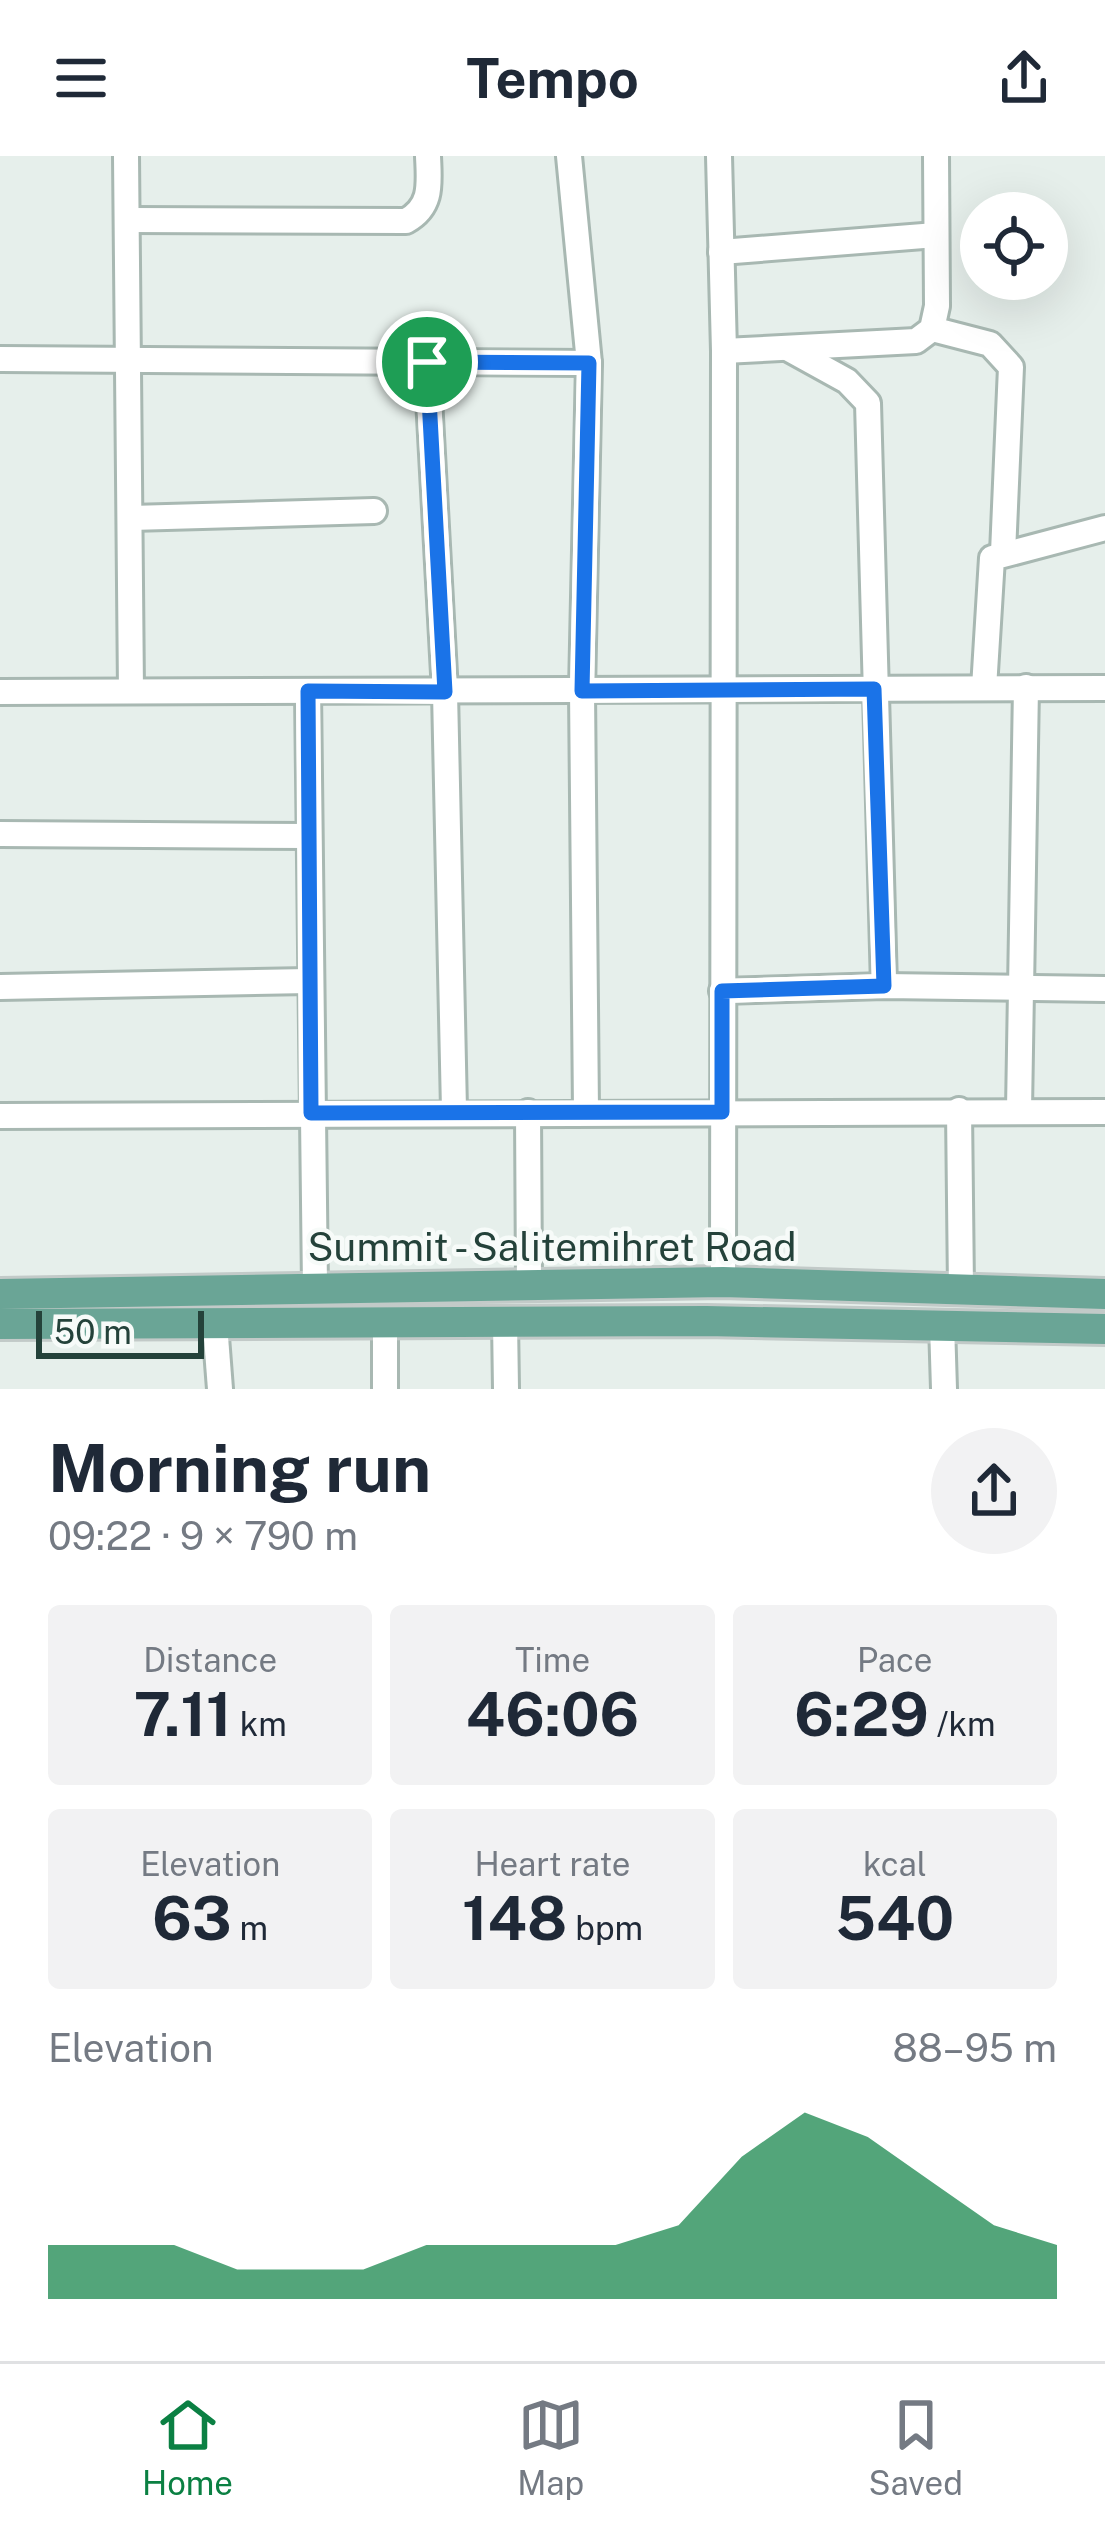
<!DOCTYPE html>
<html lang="en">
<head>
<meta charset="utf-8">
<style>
  body { margin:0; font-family:"Public Sans",sans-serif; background:#f2f2f3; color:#1f2937; height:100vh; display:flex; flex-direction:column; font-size:45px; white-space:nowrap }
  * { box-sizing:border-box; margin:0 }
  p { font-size:39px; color:#747a83 }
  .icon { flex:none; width:66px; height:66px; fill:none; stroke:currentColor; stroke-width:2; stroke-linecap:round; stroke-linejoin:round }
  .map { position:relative; height:1233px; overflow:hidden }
  .sheet { display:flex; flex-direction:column; background:#fff; flex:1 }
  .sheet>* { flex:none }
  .buttons { position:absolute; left:960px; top:36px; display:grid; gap:24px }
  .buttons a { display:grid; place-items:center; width:108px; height:108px; border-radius:50%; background:#fff; box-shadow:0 12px 48px #0002; font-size:60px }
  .scale { position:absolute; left:36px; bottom:30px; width:168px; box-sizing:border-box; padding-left:12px; border:6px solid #24423a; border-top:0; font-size:33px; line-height:42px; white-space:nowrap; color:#24423a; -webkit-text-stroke:9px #f7fbf9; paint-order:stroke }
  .pin { position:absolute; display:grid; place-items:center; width:102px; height:102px; color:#fff; margin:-51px; border:6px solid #fff; border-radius:50%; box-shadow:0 3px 12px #0007 }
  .round { display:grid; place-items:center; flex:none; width:126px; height:126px; border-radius:63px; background:#f2f2f3 }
  .overview { display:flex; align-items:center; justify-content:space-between; height:204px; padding:0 48px }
  h1 { font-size:66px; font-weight:700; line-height:90px }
  .metrics { display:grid; grid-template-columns:repeat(3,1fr); gap:18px; height:204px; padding:12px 48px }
  .metrics div { display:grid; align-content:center; border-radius:12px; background:#f2f2f3; text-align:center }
  .metrics b { font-size:60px; font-weight:700 }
  .metrics small { font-size:33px; font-weight:400 }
  .metrics p { font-size:33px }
  .chart { height:336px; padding:24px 48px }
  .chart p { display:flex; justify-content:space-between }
  .chart svg { width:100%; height:216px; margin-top:12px; fill:#0b8043; opacity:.7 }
  header { display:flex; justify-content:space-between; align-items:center; height:156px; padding:0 48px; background:#fff; font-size:54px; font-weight:700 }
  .tabs { display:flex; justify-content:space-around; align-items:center; height:168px; border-top:3px solid #e0e1e3; background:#fff; font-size:33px; color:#747a83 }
  .tabs a { display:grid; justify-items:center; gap:6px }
  .tabs .selected { color:#0b8043 }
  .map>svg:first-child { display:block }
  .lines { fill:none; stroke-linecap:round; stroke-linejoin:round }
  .minor-casing { stroke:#a8b8b2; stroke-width:30 }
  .major-casing { stroke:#c2cac8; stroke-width:36 }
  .minor { stroke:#fff; stroke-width:24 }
  .major { stroke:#6aa596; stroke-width:30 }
  .route-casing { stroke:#fff; stroke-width:24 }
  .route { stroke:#1a73e8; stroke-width:15 }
  .labels { text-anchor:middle; stroke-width:9; stroke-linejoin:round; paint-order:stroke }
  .street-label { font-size:39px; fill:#24423a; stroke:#f7fbf9 }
</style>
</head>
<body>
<header><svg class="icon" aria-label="menu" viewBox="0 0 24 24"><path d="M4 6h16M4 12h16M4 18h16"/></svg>Tempo<svg class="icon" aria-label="share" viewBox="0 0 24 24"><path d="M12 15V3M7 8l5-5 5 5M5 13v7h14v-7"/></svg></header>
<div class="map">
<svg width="1105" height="1233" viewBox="0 0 1105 1233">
  <rect width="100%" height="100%" fill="#e6efeb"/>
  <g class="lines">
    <g class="minor-casing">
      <g id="minor">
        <polyline points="126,0 131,535"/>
        <polyline points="569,0 589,207 582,535 586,955"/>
        <polyline points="719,0 724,195 723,1126"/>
        <path d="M129,64l277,1c27,-15 23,-38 22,-65"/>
        <polyline points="721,96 936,79"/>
        <polyline points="932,173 990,188 1011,211 1003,397"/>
        <polyline points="789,193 847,225 868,247 884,830"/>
        <polyline points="724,195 916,185 932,173 937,150 936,0"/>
        <polyline points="0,203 589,207"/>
        <polyline points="427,206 445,536 454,954"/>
        <polyline points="131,362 374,355"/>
        <polyline points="984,532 992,402 1105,372"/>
        <polyline points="308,535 315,1130"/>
        <polyline points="0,536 1105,532"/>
        <polyline points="0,678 308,680"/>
        <polyline points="0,831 309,825"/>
        <polyline points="722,835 884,830 1105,833"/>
        <polyline points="959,954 961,1133"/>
        <polyline points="1019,954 1026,531"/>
        <polyline points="528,956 529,1127"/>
        <polyline points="0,960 1105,956"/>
        <polyline points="385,1164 385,1233"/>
        <polyline points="505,1165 506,1233"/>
        <polyline points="215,1168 220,1233"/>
        <polyline points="942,1168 944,1233"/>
      </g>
    </g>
    <g class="major-casing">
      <g id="major">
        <polyline points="0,1138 723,1126 1105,1138"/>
        <polyline points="0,1168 706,1165 1105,1173"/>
      </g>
    </g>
    <use href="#minor" class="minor"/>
    <use href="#major" class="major"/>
  </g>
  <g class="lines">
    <g class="route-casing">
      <polygon id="route" points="427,206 589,207 582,535 874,533 884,830 722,835 722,956 311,957 308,535 445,536"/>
    </g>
    <use href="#route" class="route"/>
  </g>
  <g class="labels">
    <g class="street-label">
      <text x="552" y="1105">Summit - Salitemihret Road</text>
    </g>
  </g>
</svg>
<div class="buttons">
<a><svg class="icon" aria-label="locate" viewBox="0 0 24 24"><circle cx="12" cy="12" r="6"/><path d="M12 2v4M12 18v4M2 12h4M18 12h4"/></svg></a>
</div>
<div class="scale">50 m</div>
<div class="pin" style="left:427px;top:206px;background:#1e9e55"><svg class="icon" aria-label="arrive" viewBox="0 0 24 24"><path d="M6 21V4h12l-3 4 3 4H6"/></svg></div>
</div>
<section class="sheet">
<div class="overview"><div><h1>Morning run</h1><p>09:22 · 9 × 790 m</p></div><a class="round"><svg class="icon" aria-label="share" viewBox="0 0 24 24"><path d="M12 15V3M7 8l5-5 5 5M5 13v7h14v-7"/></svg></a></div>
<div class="metrics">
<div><p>Distance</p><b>7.11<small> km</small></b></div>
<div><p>Time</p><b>46:06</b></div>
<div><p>Pace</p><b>6:29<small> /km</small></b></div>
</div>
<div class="metrics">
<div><p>Elevation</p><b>63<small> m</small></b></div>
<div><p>Heart rate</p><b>148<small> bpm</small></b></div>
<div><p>kcal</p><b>540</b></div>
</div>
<div class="chart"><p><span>Elevation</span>88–95 m</p>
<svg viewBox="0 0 160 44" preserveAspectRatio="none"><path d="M0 44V33L10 33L20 33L30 38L40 38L50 38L60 33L70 33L80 33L90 33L100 29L110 15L120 6L130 11L140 20L150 29L160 33V44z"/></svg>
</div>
</section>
<nav class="tabs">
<a class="selected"><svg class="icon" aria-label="home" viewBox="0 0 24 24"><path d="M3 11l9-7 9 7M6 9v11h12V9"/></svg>Home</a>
<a><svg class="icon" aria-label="map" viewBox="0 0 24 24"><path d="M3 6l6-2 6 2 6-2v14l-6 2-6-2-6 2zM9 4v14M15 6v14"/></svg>Map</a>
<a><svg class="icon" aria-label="saved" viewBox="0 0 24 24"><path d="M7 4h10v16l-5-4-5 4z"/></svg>Saved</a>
</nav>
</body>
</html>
